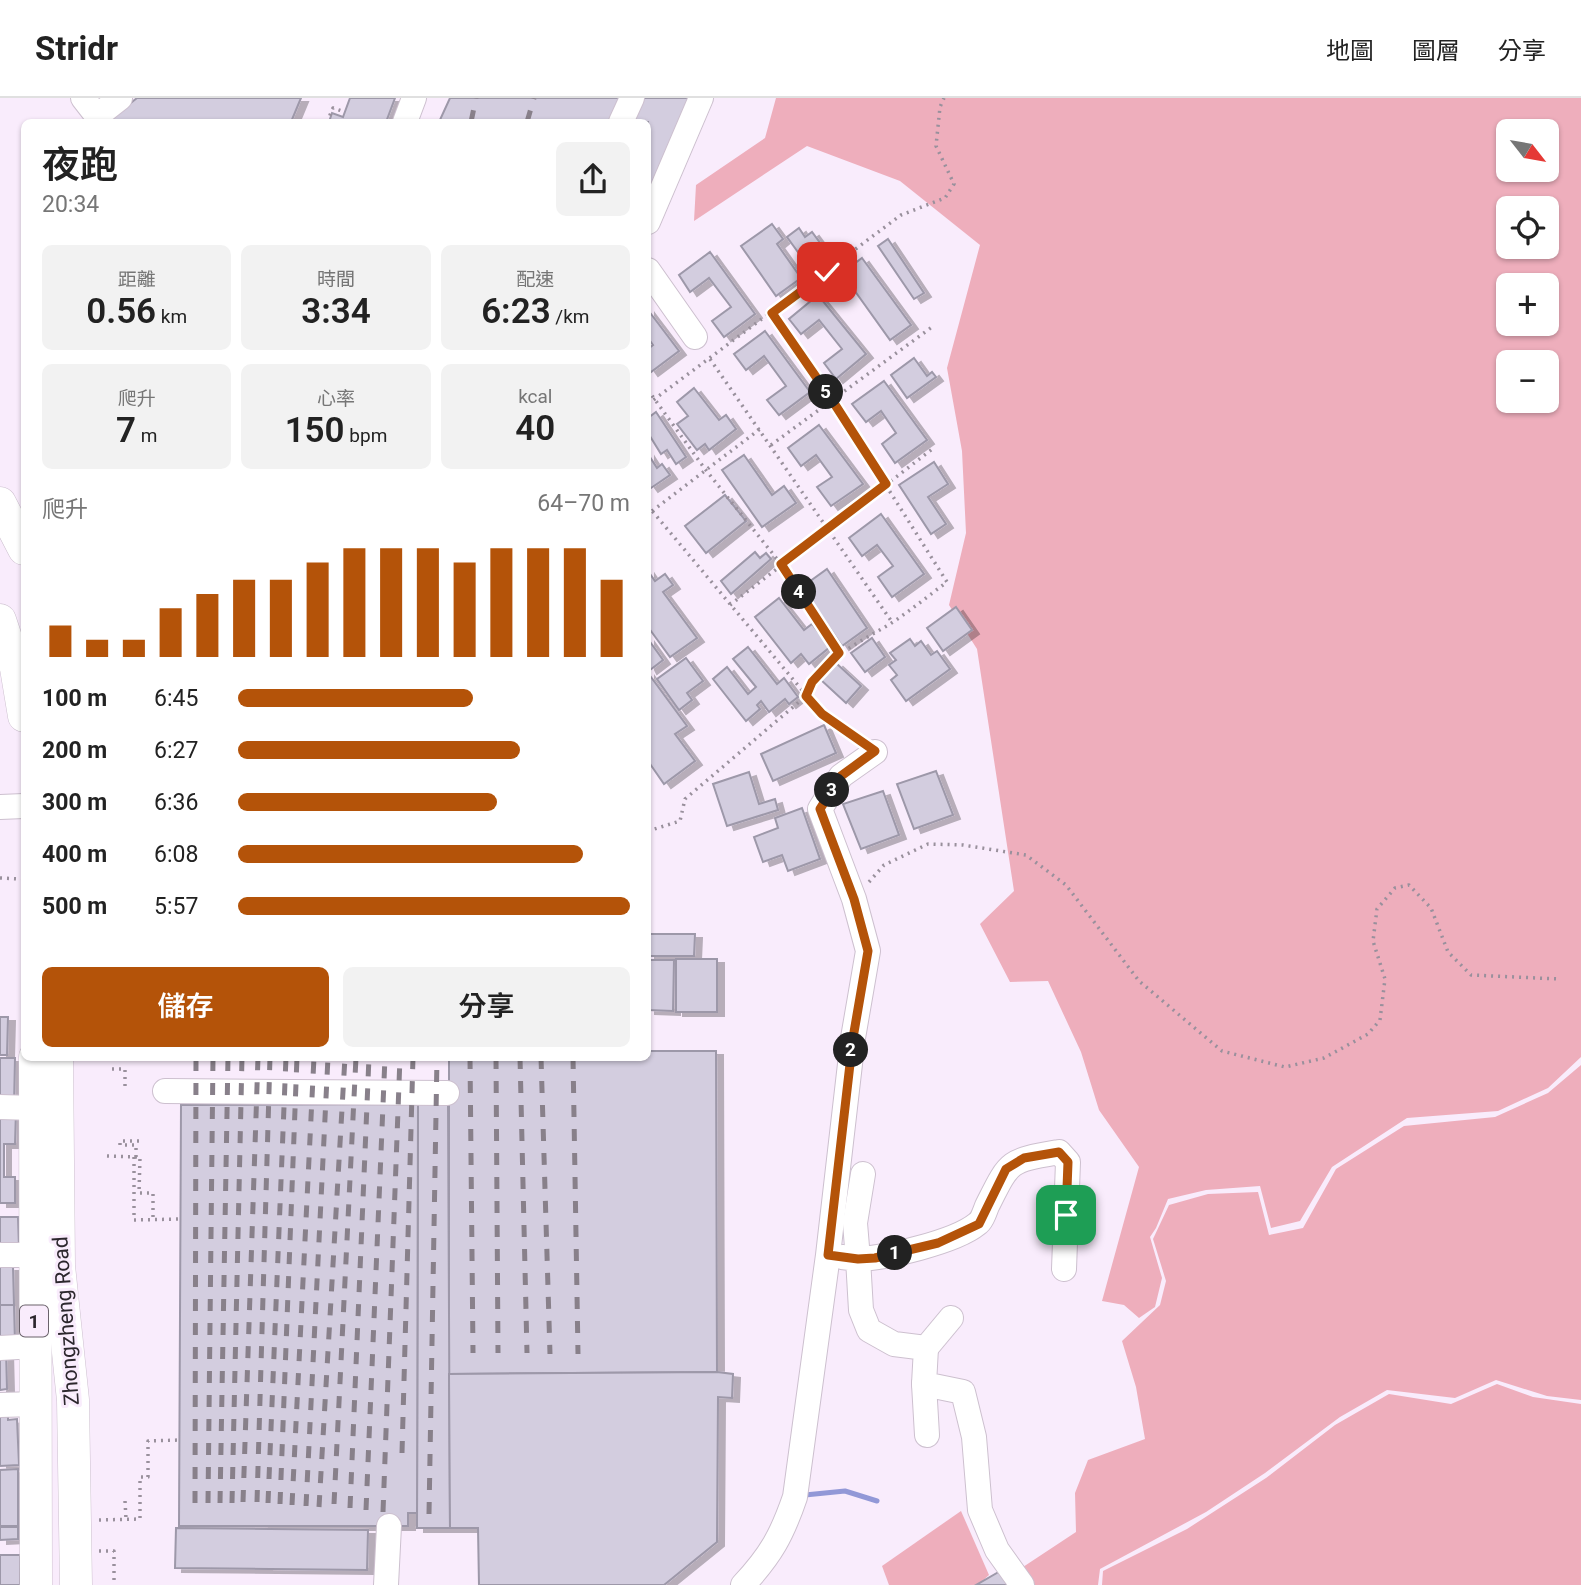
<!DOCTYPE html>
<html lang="zh-TW">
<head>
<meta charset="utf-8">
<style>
  body { margin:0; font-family:Roboto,"Noto Sans TC",sans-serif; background:#f2f2f2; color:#222; height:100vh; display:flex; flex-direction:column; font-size:26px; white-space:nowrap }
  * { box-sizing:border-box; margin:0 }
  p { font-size:23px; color:#767676 }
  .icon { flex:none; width:38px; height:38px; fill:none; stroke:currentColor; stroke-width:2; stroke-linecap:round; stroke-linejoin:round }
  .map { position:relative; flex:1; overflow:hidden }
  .panel { position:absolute; left:21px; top:21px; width:630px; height:942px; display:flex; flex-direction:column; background:#fff; border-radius:10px; box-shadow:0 2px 5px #0004 }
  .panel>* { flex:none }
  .needle { width:46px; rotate:121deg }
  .buttons { position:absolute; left:1496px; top:21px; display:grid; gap:14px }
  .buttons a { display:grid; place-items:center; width:63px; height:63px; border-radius:10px; background:#fff; box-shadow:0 2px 5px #0004; font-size:35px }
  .pin { position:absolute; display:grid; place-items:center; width:60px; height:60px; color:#fff; margin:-30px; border-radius:14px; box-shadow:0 4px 10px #0006 }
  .km { position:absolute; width:35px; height:35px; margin:-18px; border-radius:50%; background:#222; color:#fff; font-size:19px; line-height:35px; text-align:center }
  .round { display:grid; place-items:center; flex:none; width:74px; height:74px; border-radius:10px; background:#f2f2f2 }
  .overview { display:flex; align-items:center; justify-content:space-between; height:119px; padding:0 21px }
  h1 { font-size:38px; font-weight:600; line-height:52px }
  .figures { display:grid; grid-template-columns:repeat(3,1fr); gap:10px; height:119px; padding:7px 21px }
  .figures div { display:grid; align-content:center; border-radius:10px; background:#f2f2f2; text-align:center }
  .figures b { font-size:35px; font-weight:600 }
  .figures small { font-size:19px; font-weight:400 }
  .figures p { font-size:19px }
  .chart { height:196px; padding:14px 21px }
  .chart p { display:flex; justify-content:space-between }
  .chart svg { width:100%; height:126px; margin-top:7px; stroke:#b45309; stroke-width:6 }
  .button { display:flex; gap:14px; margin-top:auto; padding:14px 21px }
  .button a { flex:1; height:80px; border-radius:10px; background:#b45309; color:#fff; font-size:28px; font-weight:600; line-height:80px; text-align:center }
  .button a+a { background:#f2f2f2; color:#222 }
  ul { padding:0 21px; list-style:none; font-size:23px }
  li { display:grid; grid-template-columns:112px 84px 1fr; align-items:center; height:52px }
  li i { height:18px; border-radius:9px; background:#b45309 }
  header { display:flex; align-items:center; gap:42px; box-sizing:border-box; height:98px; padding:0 35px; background:#fff; border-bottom:2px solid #e0e0e0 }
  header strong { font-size:33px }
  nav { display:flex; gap:38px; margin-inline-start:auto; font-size:24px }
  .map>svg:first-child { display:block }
  .green { fill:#eeaebc; fill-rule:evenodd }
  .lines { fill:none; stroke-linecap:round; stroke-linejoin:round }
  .stream { stroke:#9298d7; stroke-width:5 }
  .building { fill:#d3cddf; stroke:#9d98a9; stroke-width:2; filter:url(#shadow) }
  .minor-casing { stroke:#cdc0cf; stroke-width:26 }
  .major-casing { stroke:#cdc0cf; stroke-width:33 }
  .path { stroke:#99909c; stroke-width:3.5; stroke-dasharray:2 5; stroke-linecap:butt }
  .minor { stroke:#fff; stroke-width:24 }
  .major { stroke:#fff; stroke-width:32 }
  .rail { stroke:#88808a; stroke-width:5; stroke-dasharray:12 12; stroke-linecap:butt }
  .route-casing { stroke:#fff; stroke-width:14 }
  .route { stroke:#b45309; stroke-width:9 }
  .labels { text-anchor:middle; stroke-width:6; stroke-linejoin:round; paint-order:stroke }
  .shield { fill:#f9ecfc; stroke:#6a626b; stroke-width:2 }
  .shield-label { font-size:19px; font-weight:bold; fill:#2c272d }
  .street-label { font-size:21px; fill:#2c272d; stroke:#f9ecfc }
</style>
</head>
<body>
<header>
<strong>Stridr</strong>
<nav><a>地圖</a><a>圖層</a><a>分享</a></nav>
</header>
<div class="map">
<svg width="1581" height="1487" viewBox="0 0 1581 1487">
  <defs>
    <filter id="shadow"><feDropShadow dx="7" dy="4" stdDeviation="0" flood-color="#0004"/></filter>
  </defs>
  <rect width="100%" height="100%" fill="#f9ecfc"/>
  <g class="green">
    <path d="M776,0h805v959l-33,31 -50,23 -91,7 -75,49 -32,54 -29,7 -11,-42 -54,4 -38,9 -12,29 -6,9 12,41 -7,29 -16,11 -15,-13 -22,-4 37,-134 -40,-57 -18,-58 -33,-71 -38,1 -30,-58 34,-33 -37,-242 -28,-44 17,-72 -4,-82 -15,-83 33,-123 -80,-64 -93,-35 -113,75 2,-36 69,-47zM1508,33h39v39h-39zM1508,110h39v39h-39zM1508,187h39v39h-39zM1508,264h39v39h-39z"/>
    <polygon points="1581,967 1581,1302 1547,1298 1496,1282 1455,1300 1387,1292 1340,1319 1265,1375 1206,1414 1100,1471 1098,1487 1035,1487 1023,1469 1076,1434 1075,1395 1088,1362 1145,1341 1136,1289 1122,1243 1160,1207 1166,1183 1153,1141 1169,1107 1208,1096 1258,1094 1269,1137 1303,1130 1336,1071 1404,1028 1495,1019 1548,995"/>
    <polygon points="1497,1286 1533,1299 1581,1306 1581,1487 1102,1487 1103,1473 1187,1431 1266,1380 1335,1327 1389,1296 1451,1306"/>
    <polygon points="961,1413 989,1477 978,1487 889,1487 882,1468"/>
  </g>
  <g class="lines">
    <polyline class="stream" points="805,1397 845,1393 877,1403"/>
  </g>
  <g class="building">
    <polygon points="137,0 301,0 291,24 115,24 112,20"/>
    <polygon points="350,0 395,0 386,24 329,24 332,15 343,19"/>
    <polygon points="450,0 692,0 648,105 648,24 439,24"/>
    <polygon points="772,126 783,141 777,146 801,180 776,198 741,148"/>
    <polygon points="799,130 805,139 812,134 832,161 813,175 787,139"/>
    <polygon points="888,141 924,195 914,201 878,148"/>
    <polygon points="710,154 755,216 724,239 712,223 731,209 709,180 690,194 679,177"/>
    <polygon points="862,160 911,227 890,242 842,175"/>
    <polygon points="818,197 866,256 836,281 824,265 842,251 819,222 801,236 789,221"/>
    <polygon points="648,212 679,253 651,274 648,270 648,251 653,247 648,240"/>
    <polygon points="765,233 810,294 779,317 767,302 786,288 764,258 746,272 734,256"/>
    <polygon points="914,260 927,278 932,274 936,279 907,300 891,277"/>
    <polygon points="884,283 927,342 895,365 882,346 896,335 881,313 866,324 852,306"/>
    <polygon points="694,290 719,322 726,317 736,331 709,352 705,346 697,352 677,326 688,318 677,304"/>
    <polygon points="656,314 686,359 676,366 667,352 661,356 648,335 648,320"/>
    <polygon points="819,327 863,386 831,408 817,389 832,379 816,357 801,368 788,350"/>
    <polygon points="648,356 657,370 662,366 670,377 651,390 648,386"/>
    <polygon points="744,357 772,397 784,388 796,405 762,429 722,372"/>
    <polygon points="934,364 948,386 928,399 946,426 931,436 899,387"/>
    <polygon points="725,397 746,423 706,455 685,428"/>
    <polygon points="881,416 924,476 892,499 878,479 893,468 877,447 862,458 849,440"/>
    <polygon points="755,454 760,460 766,455 771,461 731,496 721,483"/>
    <polygon points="827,471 867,530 842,548 802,489"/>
    <polygon points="648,473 655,483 665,476 673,487 663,494 697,540 670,559 648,529"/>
    <polygon points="779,500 804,532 812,526 830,549 809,566 801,556 791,565 755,519"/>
    <polygon points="956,509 972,532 943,553 927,530"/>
    <polygon points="872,540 885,559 865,574 851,555"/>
    <polygon points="648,541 663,562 650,572 648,568"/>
    <polygon points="910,541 915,548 921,543 931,557 937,553 950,571 906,603 891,582 897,577 889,567 896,562 890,555"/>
    <polygon points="748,549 777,586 784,580 798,599 789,606 785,601 769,614 761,603 757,607 760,611 746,623 713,581 727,569 748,596 756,589 733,561"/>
    <polygon points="686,560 703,583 687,595 692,602 679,612 657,581"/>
    <polygon points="836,565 861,588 846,605 821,582"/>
    <polygon points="648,575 687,628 675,636 695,663 664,686 648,663"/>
    <polygon points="824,627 836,655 773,683 761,656"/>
    <polygon points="936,673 953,717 914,731 897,686"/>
    <polygon points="749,674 759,706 775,701 778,712 727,728 713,686"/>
    <polygon points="883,693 899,737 861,751 843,706"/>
    <polygon points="802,710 820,761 788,773 782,757 763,764 754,739 778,730 775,720"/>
    <polygon points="648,836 695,836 694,858 648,858"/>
    <rect x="676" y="861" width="41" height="53"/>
    <polygon points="648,862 674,862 673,913 648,912"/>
    <polygon points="0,919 8,919 7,957 0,957"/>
    <polygon points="648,953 716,953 717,1274 449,1276 449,959 648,959"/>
    <polygon points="0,960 15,960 14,1007 0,1006"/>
    <polygon points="448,1003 450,1430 417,1430 418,1006"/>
    <polygon points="418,1006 417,1415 408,1415 408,1428 179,1428 181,1007"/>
    <polygon points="0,1012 16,1012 15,1046 4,1046 4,1079 15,1079 15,1105 0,1105"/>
    <polygon points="0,1119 18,1119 19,1150 0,1150"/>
    <polygon points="0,1169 13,1169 14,1207 0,1207"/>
    <polygon points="0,1207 14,1207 15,1245 0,1246"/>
    <polygon points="0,1252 6,1252 7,1291 0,1292"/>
    <polygon points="717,1274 733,1276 732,1300 718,1299 717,1444 664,1487 479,1487 478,1430 450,1430 449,1276"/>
    <polygon points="8,1318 8,1322 17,1321 19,1367 0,1368 0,1319"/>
    <polygon points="18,1371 18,1428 0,1428 0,1372"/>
    <polygon points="0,1429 18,1429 18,1441 0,1442"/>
    <polygon points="176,1430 368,1432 367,1472 175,1470"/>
    <rect x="0" y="1457" width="20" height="30"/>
    <polygon points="1002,1472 1011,1487 976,1487"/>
  </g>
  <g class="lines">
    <g class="minor-casing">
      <g id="minor">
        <polyline points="83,0 97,18 120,0"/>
        <polyline points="405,24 414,0"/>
        <polyline points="621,24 632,0"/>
        <polyline points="648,124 701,0"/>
        <polyline points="648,172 695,239"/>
        <polyline points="0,709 24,708"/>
        <polyline points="165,993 447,995"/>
        <polyline points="0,1009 34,1010"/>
        <path d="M863,1076l-8,49 3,36c28,-1 97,-17 119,-35 5,-3 8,-13 10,-18 23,-46 21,-45 72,-54l9,10 -4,107"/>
        <polyline points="0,1157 34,1157"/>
        <polyline points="842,1159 858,1161 861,1212 869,1232 894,1246 926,1250 924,1286 963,1294 974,1339 980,1412 997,1452 1022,1487"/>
        <polyline points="0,1250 35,1248"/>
        <polyline points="926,1250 951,1220"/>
        <polyline points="924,1286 927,1337"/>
        <polyline points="0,1307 36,1306"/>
        <polyline points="386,1487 389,1428"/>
        <path d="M743,1487c28,-30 39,-50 52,-88l33,-242 25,-217 15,-87 -14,-52 -34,-90 21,-33 34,-24"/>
      </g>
    </g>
    <g class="major-casing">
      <g id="major">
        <polyline points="0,405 24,451"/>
        <polyline points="0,522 16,570 24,618"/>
        <polyline points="35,959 36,1487"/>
        <polyline points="57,959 59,1168 73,1302 76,1487"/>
      </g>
    </g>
    <g class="path">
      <polyline points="327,24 333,10 345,14"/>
      <polyline points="710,261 892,524"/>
      <polyline points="648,292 705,371 781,466 839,555"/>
      <polyline points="648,306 901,117 945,100 954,86 936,48 940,9 944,0"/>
      <polyline points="771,347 932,229"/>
      <polyline points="648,408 822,616 859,642"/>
      <polyline points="652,413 760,331"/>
      <polyline points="730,507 935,349"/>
      <path d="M648,733l32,-10 5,-22 121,-103c16,-38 51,-52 84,-72 20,-13 38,-28 57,-42l-115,-182 -60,-87"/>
      <polyline points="0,780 21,781"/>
      <polyline points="869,784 884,767 928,746 963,747 1026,757 1066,787 1139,883 1222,953 1285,969 1324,960 1368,936 1380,922 1385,881 1373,843 1377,811 1395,790 1409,787 1431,810 1448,854 1471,877 1559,881"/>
      <polyline points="112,971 125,971 125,989"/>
      <polyline points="107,1058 140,1059 139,1095 153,1095 153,1121"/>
      <polyline points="134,1059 134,1122 181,1121"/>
      <polyline points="136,1059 136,1047 120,1047 120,1043 141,1043"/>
      <polyline points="125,1403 126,1421"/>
      <polyline points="99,1422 140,1421 140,1379 148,1379 148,1343 180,1342"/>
      <polyline points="99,1453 114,1453 114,1487"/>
    </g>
    <use href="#minor" class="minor"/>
    <use href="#major" class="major"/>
    <g class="rail">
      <polyline points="471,24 476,0"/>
      <polyline points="527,24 534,0"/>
      <polyline points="470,959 473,1255"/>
      <polyline points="496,959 498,1255"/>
      <polyline points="520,959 527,1255"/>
      <polyline points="541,959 550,1256"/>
      <polyline points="573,959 578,1256"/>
      <polyline points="402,1355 413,959"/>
      <polyline points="243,1404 258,959"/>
      <polyline points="257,1404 270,959"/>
      <polyline points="195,1405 196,959"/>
      <polyline points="208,1405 213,959"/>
      <polyline points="220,1405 228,959"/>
      <polyline points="232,1405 242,959"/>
      <polyline points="268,1405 286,959"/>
      <polyline points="280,1406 297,959"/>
      <polyline points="334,1406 356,959"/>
      <polyline points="292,1407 314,959"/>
      <polyline points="306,1408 328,959"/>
      <polyline points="319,1409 345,959"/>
      <polyline points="350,1410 369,959"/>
      <polyline points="366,1412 385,959"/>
      <polyline points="383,1414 400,959"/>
      <polyline points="429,1416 437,959"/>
    </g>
  </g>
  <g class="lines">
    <g class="route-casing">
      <polyline id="route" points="827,174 772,215 832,302 886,386 781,466 839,555 812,584 806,598 822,616 875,653 841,678 820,711 854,801 868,853 853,940 828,1157 858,1161 875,1160 938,1145 979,1126 1006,1071 1024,1060 1059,1054 1068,1064 1066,1117"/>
    </g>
    <use href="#route" class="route"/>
  </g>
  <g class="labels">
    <rect class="shield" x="20" y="1207.5" width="28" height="31" rx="5"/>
    <g class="shield-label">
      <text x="34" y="1230">1</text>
    </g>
    <g class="street-label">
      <text transform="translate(66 1223) rotate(-94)" y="7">Zhongzheng Road</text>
    </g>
  </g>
</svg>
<div class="buttons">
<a><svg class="needle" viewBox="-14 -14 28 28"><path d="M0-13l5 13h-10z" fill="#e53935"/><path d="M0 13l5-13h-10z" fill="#767676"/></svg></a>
<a><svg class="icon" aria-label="locate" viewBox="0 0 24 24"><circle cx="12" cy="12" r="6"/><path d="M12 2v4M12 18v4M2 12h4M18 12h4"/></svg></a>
<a>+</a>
<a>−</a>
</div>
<div class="pin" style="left:1066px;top:1117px;background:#1e9e55"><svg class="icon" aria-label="arrive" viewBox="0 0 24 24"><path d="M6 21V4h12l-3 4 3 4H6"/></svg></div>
<div class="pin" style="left:827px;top:174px;background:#d93025"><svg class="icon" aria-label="check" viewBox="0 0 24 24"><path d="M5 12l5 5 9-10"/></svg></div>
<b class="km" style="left:895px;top:1155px">1</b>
<b class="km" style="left:851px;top:952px">2</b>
<b class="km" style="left:832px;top:692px">3</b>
<b class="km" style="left:799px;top:494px">4</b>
<b class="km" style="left:826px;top:294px">5</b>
<section class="panel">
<div class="overview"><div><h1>夜跑</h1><p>20:34</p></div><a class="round"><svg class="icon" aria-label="share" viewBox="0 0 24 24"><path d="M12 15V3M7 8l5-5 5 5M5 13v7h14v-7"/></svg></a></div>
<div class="figures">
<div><p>距離</p><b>0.56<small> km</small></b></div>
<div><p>時間</p><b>3:34</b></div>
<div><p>配速</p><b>6:23<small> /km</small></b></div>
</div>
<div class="figures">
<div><p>爬升</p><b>7<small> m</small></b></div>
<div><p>心率</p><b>150<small> bpm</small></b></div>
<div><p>kcal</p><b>40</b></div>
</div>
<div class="chart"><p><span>爬升</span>64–70 m</p>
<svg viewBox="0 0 160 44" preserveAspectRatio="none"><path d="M5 44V33M15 44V38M25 44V38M35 44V27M45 44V22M55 44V17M65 44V17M75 44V11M85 44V6M95 44V6M105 44V6M115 44V11M125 44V6M135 44V6M145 44V6M155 44V17"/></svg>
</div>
<ul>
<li><b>100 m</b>6:45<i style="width:60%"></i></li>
<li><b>200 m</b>6:27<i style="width:72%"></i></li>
<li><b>300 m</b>6:36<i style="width:66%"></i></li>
<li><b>400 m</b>6:08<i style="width:88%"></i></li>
<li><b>500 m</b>5:57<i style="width:100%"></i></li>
</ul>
<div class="button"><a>儲存</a><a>分享</a></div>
</section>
</div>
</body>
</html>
